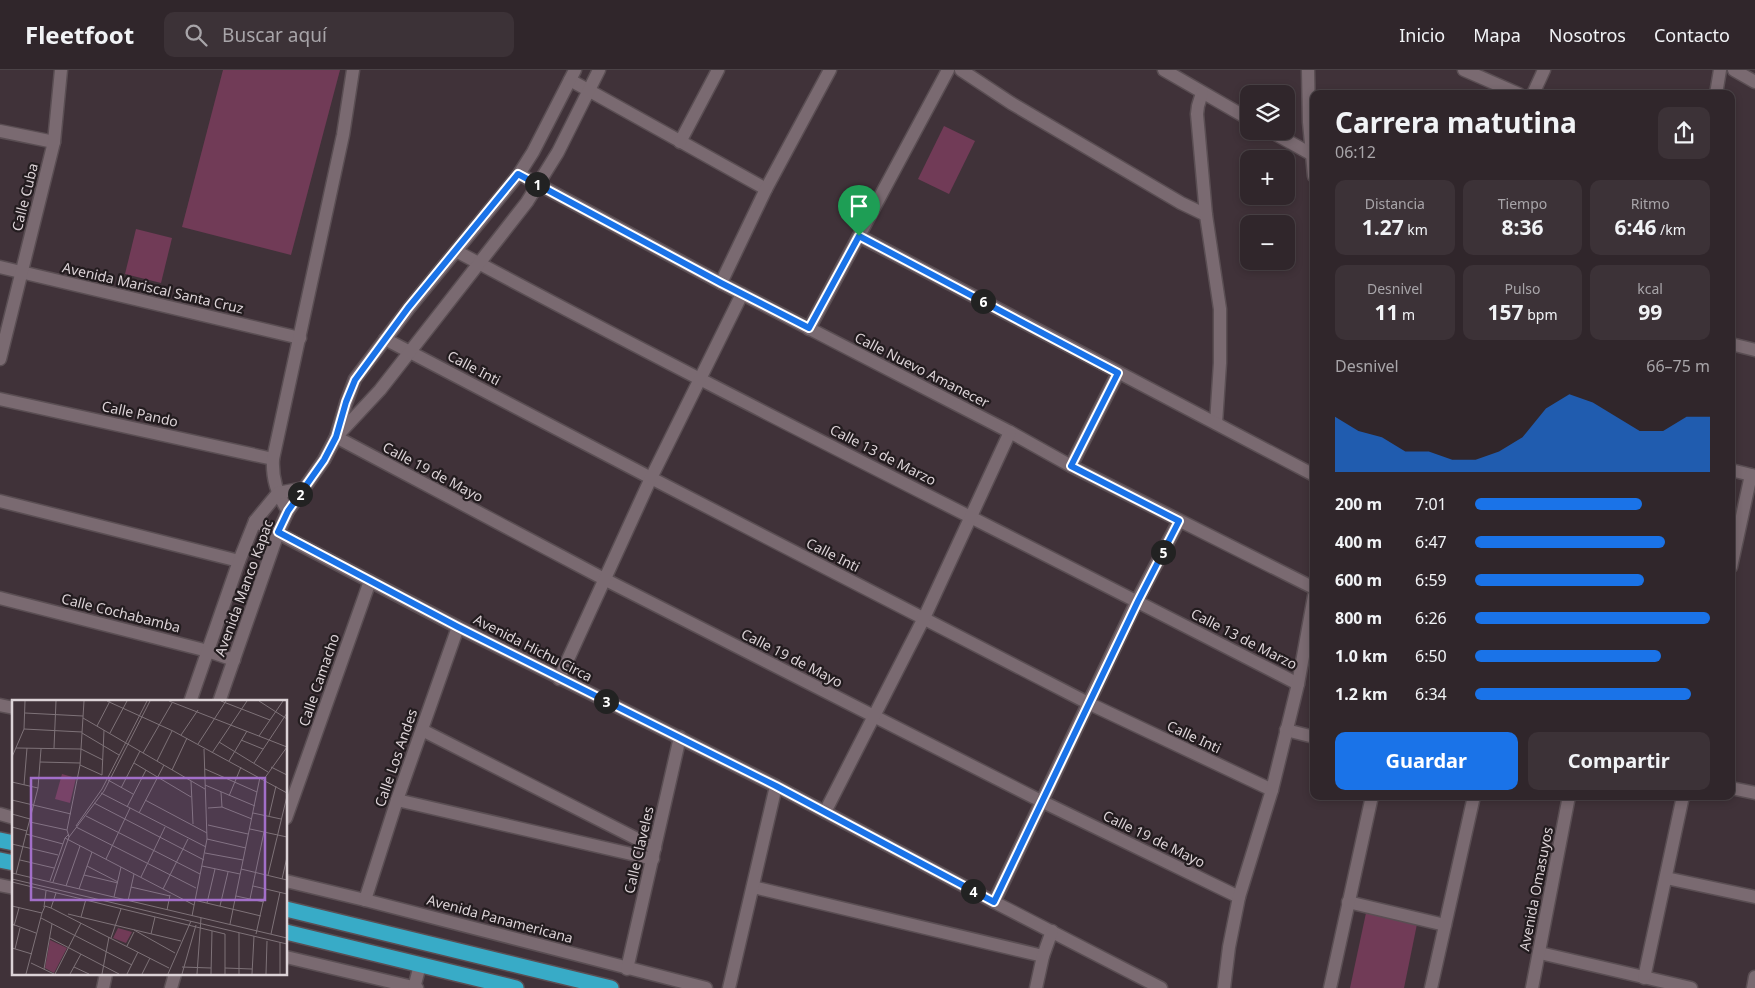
<!DOCTYPE html>
<html lang="es">
<head>
<meta charset="utf-8">
<style>
  body { margin:0; font-family:"Noto Sans",sans-serif; background:#3c3237; color:#f1f3f6; height:100vh; display:flex; flex-direction:column; font-size:19px; white-space:nowrap }
  * { box-sizing:border-box; margin:0 }
  p { font-size:16px; color:#a8a5a9 }
  .icon { flex:none; width:28px; height:28px; fill:none; stroke:currentColor; stroke-width:2; stroke-linecap:round; stroke-linejoin:round }
  .map { position:relative; flex:1; overflow:hidden }
  .side { position:absolute; left:1310px; top:20px; width:425px; height:710px; display:flex; flex-direction:column; background:#30262b; border-radius:10px; box-shadow:0 2px 8px #0003,0 0 0 1px #4b4347 }
  .side>* { flex:none }
  .fabs { position:absolute; left:1240px; top:15px; display:grid; gap:10px }
  .fabs a { display:grid; place-items:center; width:55px; height:55px; border-radius:10px; background:#30262b; box-shadow:0 2px 8px #0003,0 0 0 1px #4b4347; font-size:25px }
  .pin { position:absolute; display:grid; place-items:center; width:42px; height:42px; color:#fff; margin:-51px -21px; border-radius:50% 50% 50% 0; rotate:-45deg; box-shadow:0 0 5px #0007 }
  .pin .icon { rotate:45deg }
  .km { position:absolute; width:25px; height:25px; margin:-12px; border-radius:50%; background:#222; color:#fff; font-size:14px; line-height:25px; text-align:center }
  .round { display:grid; place-items:center; flex:none; width:52px; height:52px; border-radius:10px; background:#3c3237 }
  .headline { display:flex; align-items:center; justify-content:space-between; height:85px; padding:0 25px }
  h1 { font-size:28px; font-weight:700; line-height:38px }
  .figures { display:grid; grid-template-columns:repeat(3,1fr); gap:8px; height:85px; padding:5px 25px }
  .figures div { display:grid; align-content:center; border-radius:10px; background:#3c3237; text-align:center }
  .figures b { font-size:21px; font-weight:700 }
  .figures small { font-size:14px; font-weight:400 }
  .figures p { font-size:14px }
  .chart { height:140px; padding:10px 25px }
  .chart p { display:flex; justify-content:space-between }
  .chart svg { width:100%; height:90px; margin-top:5px; fill:#1a73e8; opacity:.7 }
  .primary-button { display:flex; gap:10px; margin-top:auto; padding:10px 25px }
  .primary-button a { flex:1; height:58px; border-radius:10px; background:#1a73e8; color:#fff; font-size:20px; font-weight:700; line-height:58px; text-align:center }
  .primary-button a+a { background:#3c3237; color:#f1f3f6 }
  ul { padding:0 25px; list-style:none; font-size:16px }
  li { display:grid; grid-template-columns:80px 60px 1fr; align-items:center; height:38px }
  li i { height:12px; border-radius:6px; background:#1a73e8 }
  header { display:flex; align-items:center; gap:30px; box-sizing:border-box; height:70px; padding:0 25px; background:#30262b; border-bottom:1px solid #4b4347 }
  header strong { font-size:24px }
  nav { display:flex; gap:28px; margin-inline-start:auto; font-size:18px }
  .search { width:350px; height:45px; background:#3c3237; display:flex; align-items:center; gap:12px; box-sizing:border-box; padding:0 18px; border-radius:10px; color:#a8a5a9; font-size:19px }
  .map>svg:first-child { display:block }
  .green { fill:#713b57 }
  .lines { fill:none; stroke-linecap:round; stroke-linejoin:round }
  .minor-casing { stroke:#5a4e53; stroke-width:15 }
  .highway-casing { stroke:#5a4e53; stroke-width:18 }
  .minor { stroke:#7a6a71; stroke-width:12 }
  .highway { stroke:#38abc7; stroke-width:15 }
  .route-casing { stroke:#fff; stroke-width:10 }
  .route { stroke:#1a73e8; stroke-width:6 }
  .labels { text-anchor:middle; stroke-width:4.5; stroke-linejoin:round; paint-order:stroke }
  .street-label { font-size:14px; fill:#dcd3d7; stroke:#231c1f }
  .inset-road { fill:none; stroke:#7e7278; stroke-width:1 }
  .view { fill:#a26fc9; fill-opacity:0.15; stroke:#a26fc9; stroke-width:2.5 }
  .inset-edge { fill:none; stroke:#dcd3d7; stroke-width:2.5 }
</style>
</head>
<body>
<header>
<strong>Fleetfoot</strong>
<div class="search"><svg class="icon" aria-label="search" viewBox="0 0 24 24"><circle cx="10" cy="10" r="6"/><path d="M15 15l6 6"/></svg>Buscar aquí</div>
<nav><a>Inicio</a><a>Mapa</a><a>Nosotros</a><a>Contacto</a></nav>
</header>
<div class="map">
<svg width="1755" height="918" viewBox="0 0 1755 918">
  <rect width="100%" height="100%" fill="#403239"/>
  <g class="green">
    <polygon points="223,0 340,0 291,185 182,157"/>
    <polygon points="944,56 975,71 949,124 918,109"/>
    <polygon points="136,159 172,168 161,213 125,204"/>
    <polygon points="1366,843 1417,854 1404,918 1350,918"/>
  </g>
  <g class="lines">
    <g class="minor-casing">
      <g id="minor">
        <polyline points="961,0 1011,33 1181,133 1206,145"/>
        <polyline points="1164,0 1249,49"/>
        <polyline points="1308,0 1309,52 1314,106"/>
        <polyline points="1464,0 1519,24"/>
        <polyline points="1734,0 1755,12"/>
        <polyline points="570,10 766,119"/>
        <polyline points="1202,23 1198,36 1197,44 1206,145 1220,239 1220,293 1216,353"/>
        <polyline points="1533,24 1544,0"/>
        <polyline points="1716,24 1720,0"/>
        <polyline points="0,61 54,72"/>
        <polyline points="1270,61 1311,84"/>
        <polyline points="680,72 718,0"/>
        <polyline points="519,104 721,213 1010,362 1071,396 1314,518"/>
        <polyline points="859,166 1314,405"/>
        <path d="M456,181c278,149 561,288 842,433"/>
        <polyline points="0,197 300,268"/>
        <polyline points="721,213 766,119 830,0"/>
        <polyline points="809,259 948,0"/>
        <polyline points="385,269 651,408 1088,633 1272,720"/>
        <polyline points="1731,274 1755,280"/>
        <polyline points="0,289 54,72 61,0"/>
        <polyline points="0,329 273,389"/>
        <polyline points="338,365 380,320 527,132 558,82 599,0"/>
        <polyline points="336,367 606,510 1041,731 1239,827"/>
        <polyline points="1071,396 1118,303"/>
        <polyline points="1731,400 1755,406"/>
        <polyline points="0,431 239,491"/>
        <path d="M288,441c-11,-17 -16,-32 -15,-52l70,-324 10,-65"/>
        <polyline points="255,451 458,557 776,716 994,832 1161,918"/>
        <polyline points="1731,497 1751,405"/>
        <polyline points="0,528 208,581 234,590"/>
        <polyline points="559,609 651,408 742,224"/>
        <polyline points="190,632 239,491 255,451 278,423 304,418"/>
        <polyline points="219,632 278,463 288,441 324,390 336,367 346,333 355,309 409,238 519,104 533,82 575,0"/>
        <polyline points="0,635 14,638"/>
        <polyline points="422,660 655,778"/>
        <polyline points="1286,660 1314,667"/>
        <polyline points="1731,718 1755,723"/>
        <polyline points="397,730 653,789"/>
        <polyline points="825,742 924,548 1010,362"/>
        <polyline points="0,744 14,748"/>
        <polyline points="286,748 370,511"/>
        <polyline points="1666,808 1755,827"/>
        <polyline points="286,811 365,830 706,918"/>
        <polyline points="0,815 14,818"/>
        <polyline points="753,817 1043,886"/>
        <polyline points="365,830 397,730 458,557"/>
        <polyline points="994,832 1137,531 1179,451"/>
        <polyline points="1348,832 1445,855"/>
        <polyline points="1540,883 1691,918"/>
        <polyline points="286,887 417,918"/>
        <polyline points="627,899 680,667"/>
        <polyline points="1644,908 1683,726"/>
        <polyline points="103,918 106,904"/>
        <polyline points="171,918 175,904"/>
        <polyline points="414,918 420,895"/>
        <polyline points="729,918 776,716"/>
        <polyline points="1036,918 1043,886 1052,861"/>
        <polyline points="1224,918 1229,877 1239,827 1272,720 1298,614 1314,526"/>
        <polyline points="1330,918 1372,726"/>
        <polyline points="1431,918 1474,726"/>
        <polyline points="1532,918 1569,726"/>
        <polyline points="1753,918 1755,907"/>
      </g>
    </g>
    <g class="highway-casing">
      <g id="highway">
        <polyline points="0,770 14,773"/>
        <polyline points="0,790 14,793"/>
        <polyline points="286,839 611,918"/>
        <polyline points="286,862 516,918"/>
      </g>
    </g>
    <use href="#minor" class="minor"/>
    <use href="#highway" class="highway"/>
  </g>
  <g class="lines">
    <g class="route-casing">
      <polygon id="route" points="518,104 721,213 809,258 859,166 1118,303 1071,396 1179,451 1138,531 994,832 776,716 458,557 278,462 288,441 324,390 336,367 346,332 355,310 408,238"/>
    </g>
    <use href="#route" class="route"/>
  </g>
  <g class="labels">
    <g class="street-label">
      <text transform="translate(25 127) rotate(-76)" y="5">Calle Cuba</text>
      <text transform="translate(153 218) rotate(13)" y="5">Avenida Mariscal Santa Cruz</text>
      <text transform="translate(474 298) rotate(28)" y="5">Calle Inti</text>
      <text transform="translate(922 300) rotate(27)" y="5">Calle Nuevo Amanecer</text>
      <text transform="translate(140 344) rotate(12)" y="5">Calle Pando</text>
      <text transform="translate(883 385) rotate(27)" y="5">Calle 13 de Marzo</text>
      <text transform="translate(433 402) rotate(28)" y="5">Calle 19 de Mayo</text>
      <text transform="translate(833 485) rotate(27)" y="5">Calle Inti</text>
      <text transform="translate(244 518) rotate(-70)" y="5">Avenida Manco Kapac</text>
      <text transform="translate(121 543) rotate(14)" y="5">Calle Cochabamba</text>
      <text transform="translate(1244 569) rotate(27)" y="5">Calle 13 de Marzo</text>
      <text transform="translate(533 578) rotate(27)" y="5">Avenida Hichu Circa</text>
      <text transform="translate(792 588) rotate(27)" y="5">Calle 19 de Mayo</text>
      <text transform="translate(319 610) rotate(-71)" y="5">Calle Camacho</text>
      <text transform="translate(1194 667) rotate(25)" y="5">Calle Inti</text>
      <text transform="translate(396 688) rotate(-71)" y="5">Calle Los Andes</text>
      <text transform="translate(1154 769) rotate(26)" y="5">Calle 19 de Mayo</text>
      <text transform="translate(639 780) rotate(-77)" y="5">Calle Claveles</text>
      <text transform="translate(1536 819) rotate(-79)" y="5">Avenida Omasuyos</text>
      <text transform="translate(500 849) rotate(15)" y="5">Avenida Panamericana</text>
    </g>
  </g>
  <g transform="translate(12 630)">
    <rect width="275" height="275" fill="#403239"/>
    <path d="M50,74l14,4 -6,25 -15,-4zM106,228l14,4 -6,11 -13,-5zM38,240l17,8 -13,25 -9,-5z" fill="#713b57"/>
    <path class="inset-road" d="M95,1l66,30 114,62M157,1l118,46M209,1l49,19M247,1l28,18M13,13l58,3M71,18l122,71M85,26l13,-25M12,29l58,3M70,33l37,22M98,33l17,-32M169,35l17,-25M247,36l24,-35M229,40l22,9M207,42l49,30M186,44l28,-43M4,48l65,1 22,11M42,48l2,-47M131,53l29,-50M200,53l35,-52M0,57l12,-28 1,-28M145,61l15,-30M217,61l18,-30M28,62l40,1M122,63l57,34M242,63l33,-50M68,65l22,10 2,-45M259,67l16,8M193,69l52,23M160,70l15,-32M252,79l23,-32M96,80l25,14M179,81l2,43M0,82l26,6M12,85l3,-37M193,85l50,21M109,88l19,-37M209,92l1,15M89,93l105,54M217,96l12,-29M0,100l59,14M133,100l62,33M82,103l110,57M115,107l19,-37M196,108l14,-1 30,12M127,113l25,-48M241,113l28,6M0,114l18,5 -4,15 37,10M74,116l114,58M257,116l7,-30M18,119l8,-31 3,-39M18,122l37,8M196,125l40,9M64,126l26,-37 45,-88M0,127l15,4M64,127l120,61M238,129l37,8M57,137l-2,-7 13,-65 4,-64M53,138l129,67M195,139l39,9M0,144l46,11M193,153l38,7M94,159l24,-51M8,160l34,8M75,166l31,16M190,166l38,8M229,169l46,11M0,173l275,65M4,174l10,-40M72,175l34,8M256,175l19,-79M129,177l24,-50M0,179l275,65M270,179l5,-22M38,181l15,-43 4,-4M0,182l213,52M41,182l16,-45 35,-46 46,-90M54,186l14,-40M241,186l34,8M119,187l39,9M67,189l13,-37M151,189l25,-50M224,196l28,6M102,197l7,-30M238,199l14,-67M182,200l67,16M116,201l6,-27M195,203l8,-34M0,206l30,7M208,206l8,-34M32,207l2,-16M39,208l118,60M155,210l3,-15M56,214l113,27M180,216l15,-77 -3,-90M69,217l5,-18M29,218l91,47M0,224l24,9M218,224l30,-147M2,226l5,-18M122,230l41,23M139,234l4,-17M244,234l10,-45M259,234l9,-42M38,238l69,36M99,238l10,-29M115,246l7,-14M0,248l20,6M3,249l5,-21M19,263l23,11M62,267l15,7M170,267l29,1M213,268l27,1M32,269l8,-45M14,274l16,-61 3,-7 6,2 5,-15M43,274l26,-51M58,274l11,-20M90,274l7,-37M115,274l11,-22M130,274l8,-16M156,274l23,-53M170,274l14,-49M185,274l4,-56M199,274l1,-43M213,274v-40M227,274v-41M240,274l2,-38M254,274l1,-33M268,274v-32"/>
    <path class="view" d="M19,78h234v122h-234z"/>
    <rect width="275" height="275" class="inset-edge"/>
  </g>
</svg>
<div class="fabs">
<a><svg class="icon" aria-label="layers" viewBox="0 0 24 24"><path d="M12 4l9 5-9 5-9-5zM3 14l9 5 9-5"/></svg></a>
<a>+</a>
<a>−</a>
</div>
<div class="pin" style="left:859px;top:166px;background:#1e9e55"><svg class="icon" aria-label="arrive" viewBox="0 0 24 24"><path d="M6 21V4h12l-3 4 3 4H6"/></svg></div>
<b class="km" style="left:537px;top:114px">1</b>
<b class="km" style="left:300px;top:424px">2</b>
<b class="km" style="left:606px;top:631px">3</b>
<b class="km" style="left:973px;top:821px">4</b>
<b class="km" style="left:1163px;top:482px">5</b>
<b class="km" style="left:983px;top:231px">6</b>
<section class="side">
<div class="headline"><div><h1>Carrera matutina</h1><p>06:12</p></div><a class="round"><svg class="icon" aria-label="share" viewBox="0 0 24 24"><path d="M12 15V3M7 8l5-5 5 5M5 13v7h14v-7"/></svg></a></div>
<div class="figures">
<div><p>Distancia</p><b>1.27<small> km</small></b></div>
<div><p>Tiempo</p><b>8:36</b></div>
<div><p>Ritmo</p><b>6:46<small> /km</small></b></div>
</div>
<div class="figures">
<div><p>Desnivel</p><b>11<small> m</small></b></div>
<div><p>Pulso</p><b>157<small> bpm</small></b></div>
<div><p>kcal</p><b>99</b></div>
</div>
<div class="chart"><p><span>Desnivel</span>66–75 m</p>
<svg viewBox="0 0 160 44" preserveAspectRatio="none"><path d="M0 44V17L10 24L20 27L30 34L40 34L50 38L60 38L70 34L80 27L90 13L100 6L110 10L120 17L130 24L140 24L150 17L160 17V44z"/></svg>
</div>
<ul>
<li><b>200 m</b>7:01<i style="width:71%"></i></li>
<li><b>400 m</b>6:47<i style="width:81%"></i></li>
<li><b>600 m</b>6:59<i style="width:72%"></i></li>
<li><b>800 m</b>6:26<i style="width:100%"></i></li>
<li><b>1.0 km</b>6:50<i style="width:79%"></i></li>
<li><b>1.2 km</b>6:34<i style="width:92%"></i></li>
</ul>
<div class="primary-button"><a>Guardar</a><a>Compartir</a></div>
</section>
</div>
</body>
</html>
